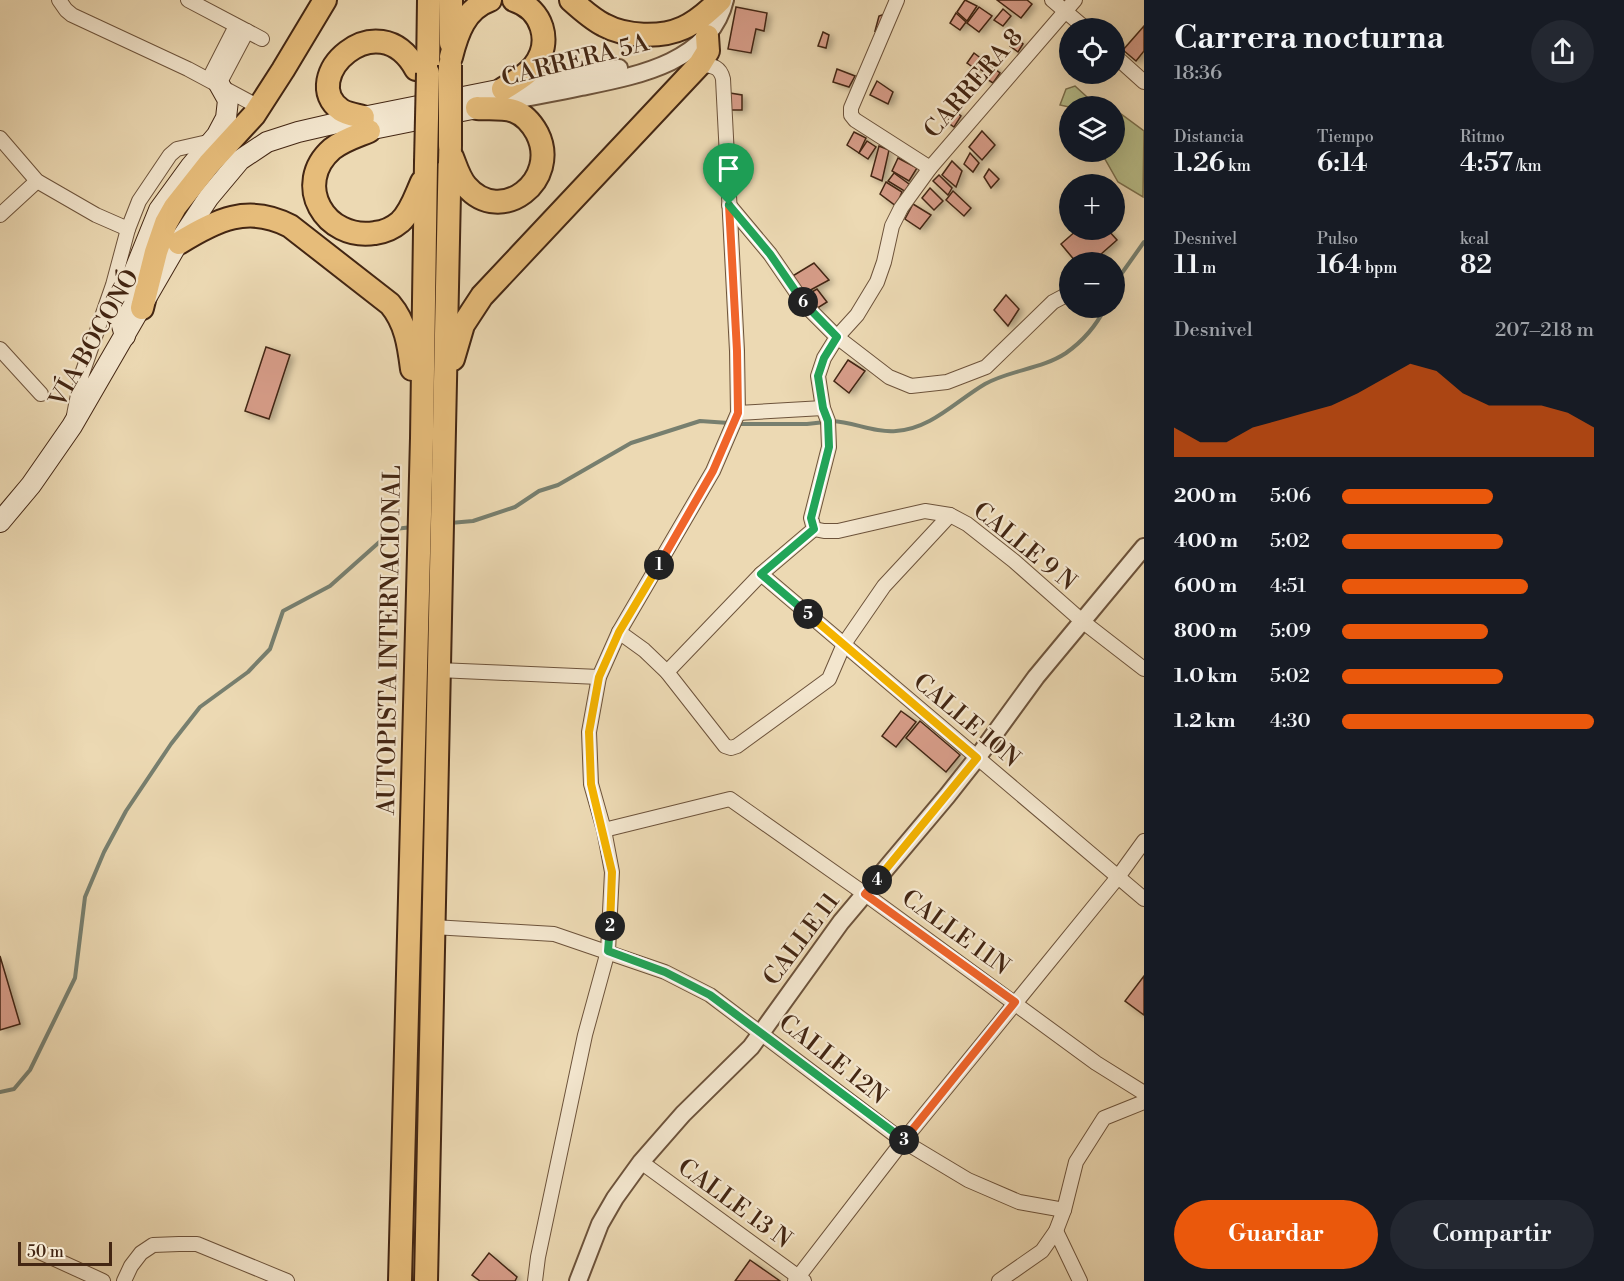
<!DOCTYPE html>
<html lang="es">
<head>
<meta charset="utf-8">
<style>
  body { margin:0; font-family:"Libre Bodoni",serif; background:#242831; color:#f1f3f6; height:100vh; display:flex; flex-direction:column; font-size:22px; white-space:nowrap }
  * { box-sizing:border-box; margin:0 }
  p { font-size:20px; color:#9ea1a6 }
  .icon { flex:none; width:33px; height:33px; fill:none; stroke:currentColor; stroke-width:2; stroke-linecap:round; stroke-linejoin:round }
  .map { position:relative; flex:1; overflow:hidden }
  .details { display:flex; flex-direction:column; background:#171b24; width:480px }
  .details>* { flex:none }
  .buttons { position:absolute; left:1059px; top:18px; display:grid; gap:12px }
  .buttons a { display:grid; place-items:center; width:66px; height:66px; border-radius:50%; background:#171b24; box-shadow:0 6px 24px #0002; font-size:30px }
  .scale { position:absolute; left:18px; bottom:15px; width:94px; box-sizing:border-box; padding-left:6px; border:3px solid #432613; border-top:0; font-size:16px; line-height:21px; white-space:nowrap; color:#432613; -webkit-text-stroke:4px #f3e6ce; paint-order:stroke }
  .pin { position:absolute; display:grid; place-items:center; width:51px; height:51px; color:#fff; margin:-62px -26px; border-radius:50% 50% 50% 0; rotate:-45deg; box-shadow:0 0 6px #0007 }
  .pin .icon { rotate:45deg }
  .km { position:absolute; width:30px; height:30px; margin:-15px; border-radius:50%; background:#222; color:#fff; font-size:16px; line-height:30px; text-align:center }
  .round { display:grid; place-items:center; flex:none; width:63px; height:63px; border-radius:32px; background:#242831 }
  .head { display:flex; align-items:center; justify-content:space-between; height:102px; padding:0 30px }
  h1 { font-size:33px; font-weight:600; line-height:45px }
  .stats { display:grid; grid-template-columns:repeat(3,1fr); gap:9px; height:102px; padding:6px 30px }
  .stats div { display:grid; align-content:center }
  .stats b { font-size:26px; font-weight:600 }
  .stats small { font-size:16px; font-weight:400 }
  .stats p { font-size:16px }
  .chart { height:168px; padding:12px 30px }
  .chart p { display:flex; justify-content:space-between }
  .chart svg { width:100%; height:108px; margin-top:6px; fill:#ea580c; opacity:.7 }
  .action { display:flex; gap:12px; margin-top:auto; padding:12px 30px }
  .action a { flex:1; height:69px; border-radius:36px; background:#ea580c; color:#fff; font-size:24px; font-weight:600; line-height:69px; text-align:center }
  .action a+a { background:#242831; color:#f1f3f6 }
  ul { padding:0 30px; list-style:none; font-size:20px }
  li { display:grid; grid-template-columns:96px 72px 1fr; align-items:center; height:45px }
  li i { height:15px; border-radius:8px; background:#ea580c }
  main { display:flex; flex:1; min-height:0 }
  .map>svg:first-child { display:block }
  .green { fill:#b9bf8b; stroke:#7e724f; stroke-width:1.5 }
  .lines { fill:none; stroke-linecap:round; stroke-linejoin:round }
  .stream { stroke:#777f6f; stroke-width:4 }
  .building { fill:#d69c88; stroke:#432613; stroke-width:1.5; filter:url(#shadow) }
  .minor-casing { stroke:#6d533b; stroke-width:16 }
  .tertiary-casing { stroke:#6d533b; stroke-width:20 }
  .secondary-casing { stroke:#432613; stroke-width:22 }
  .trunk-casing { stroke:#432613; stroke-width:26 }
  .minor { stroke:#f3e6ce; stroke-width:14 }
  .tertiary { stroke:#f3e6ce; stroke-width:16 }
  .secondary { stroke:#f3e6ce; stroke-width:20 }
  .trunk { stroke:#e6bc7a; stroke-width:22 }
  .trunk-bridge-casing { stroke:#432613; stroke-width:26; stroke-linecap:butt }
  .trunk-bridge { stroke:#e6bc7a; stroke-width:22 }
  .split-1-casing { stroke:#fff; stroke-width:12 }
  .split-2-casing { stroke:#fff; stroke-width:12 }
  .split-3-casing { stroke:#fff; stroke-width:12 }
  .split-4-casing { stroke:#fff; stroke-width:12 }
  .split-5-casing { stroke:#fff; stroke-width:12 }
  .split-6-casing { stroke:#fff; stroke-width:12 }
  .split-7-casing { stroke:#fff; stroke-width:12 }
  .split-1 { stroke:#f0652b; stroke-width:8 }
  .split-2 { stroke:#f5b400; stroke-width:8 }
  .split-3 { stroke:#22a559; stroke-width:8 }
  .split-4 { stroke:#f0652b; stroke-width:8 }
  .split-5 { stroke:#f5b400; stroke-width:8 }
  .split-6 { stroke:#22a559; stroke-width:8 }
  .split-7 { stroke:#22a559; stroke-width:8 }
  .labels { text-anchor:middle; stroke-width:4.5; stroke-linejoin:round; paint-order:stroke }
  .street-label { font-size:24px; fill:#432613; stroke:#f3e6ce }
</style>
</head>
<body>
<main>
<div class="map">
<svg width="1144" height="1281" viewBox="0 0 1144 1281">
  <defs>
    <filter id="shadow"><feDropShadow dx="4" dy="2.5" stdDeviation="3" flood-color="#0004"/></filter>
  </defs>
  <rect width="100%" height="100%" fill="#ecd9b3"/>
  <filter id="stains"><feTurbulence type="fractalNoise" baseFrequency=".00333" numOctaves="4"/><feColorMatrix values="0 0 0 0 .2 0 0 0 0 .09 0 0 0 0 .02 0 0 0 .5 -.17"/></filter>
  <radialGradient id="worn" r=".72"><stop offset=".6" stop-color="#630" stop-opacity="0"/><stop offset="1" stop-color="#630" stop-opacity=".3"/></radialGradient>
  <g class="green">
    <polygon points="1075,86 1097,106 1069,107 1060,105 1066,89"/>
    <polygon points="1115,112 1121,114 1144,131 1143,197 1118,182 1101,152 1114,152"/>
  </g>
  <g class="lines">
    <g class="stream">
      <polyline points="1114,288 1122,273 1144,242"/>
      <path d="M832,421c22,1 42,12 64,10 35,-2 60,-30 89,-47 25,-14 57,-15 81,-31 17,-12 30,-27 39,-45"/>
      <polyline points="737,424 807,424 825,422"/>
      <polyline points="450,523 473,521 515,507 539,491 558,485 631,443 700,421 729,423"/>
      <polyline points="0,1092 14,1089 30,1070 75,978 85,897 104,852 126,811 171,744 200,707 248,672 270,649 283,611 330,586 394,529 413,527"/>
    </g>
  </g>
  <g class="building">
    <polygon points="965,0 977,6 967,21 957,12"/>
    <polygon points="997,0 1027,0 1032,4 1021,18"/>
    <polygon points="736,7 767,13 764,31 756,29 751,53 728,49"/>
    <polygon points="979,7 992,16 979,32 967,23"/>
    <polygon points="1003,9 1011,16 1003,26 994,20"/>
    <polygon points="956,13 966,22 960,30 950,23"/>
    <polygon points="885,14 881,30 875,31 879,16"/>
    <polygon points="1144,26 1144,51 1136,61 1123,50"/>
    <polygon points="823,32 829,35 826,48 818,46"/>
    <polygon points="1016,38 1023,44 1018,52 1010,46"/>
    <polygon points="974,53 1000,73 993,83 985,78 987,74 978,68 977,70 967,63"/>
    <polygon points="837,69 855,76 849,87 833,82"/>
    <polygon points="877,81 893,92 888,104 870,95"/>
    <polygon points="730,93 742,95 742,110 730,110"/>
    <polygon points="955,111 961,116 954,127 947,122"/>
    <polygon points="982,131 995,145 982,160 969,147"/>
    <polygon points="854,132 866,138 859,153 847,145"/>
    <polygon points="867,141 876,147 868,159 859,153"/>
    <polygon points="879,146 889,150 882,181 871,176"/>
    <polygon points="970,153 979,163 973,172 964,164"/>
    <polygon points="898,158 917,168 909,181 892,171"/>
    <polygon points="952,161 962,171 956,187 942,175"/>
    <polygon points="989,169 999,179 991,188 984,177"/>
    <polygon points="894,173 909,184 906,192 888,181"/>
    <polygon points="939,175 952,188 948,195 933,181"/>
    <polygon points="886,182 902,192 896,206 880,194"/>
    <polygon points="930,188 943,201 934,210 922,198"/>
    <polygon points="953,191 971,208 964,216 946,200"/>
    <polygon points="913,204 931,215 920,229 905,219"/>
    <polygon points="1077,230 1108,230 1117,240 1092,262 1076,262 1061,244"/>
    <polygon points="814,263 829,280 805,293 791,277"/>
    <polygon points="817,289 827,302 816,309 805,296"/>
    <polygon points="1006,295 1019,309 1008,326 994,310"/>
    <polygon points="266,347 290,355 269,419 245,411"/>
    <polygon points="848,360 865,371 849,393 834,381"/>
    <polygon points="901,711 916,722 896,747 882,736"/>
    <polygon points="920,721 960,755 946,772 906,738"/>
    <polygon points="0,956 20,1024 0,1030"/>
    <polygon points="1144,976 1144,1015 1125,1001"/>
    <polygon points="489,1253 517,1277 515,1281 480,1281 472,1275"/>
    <polygon points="750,1260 780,1281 735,1281"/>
  </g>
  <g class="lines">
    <g class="minor-casing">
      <g id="minor">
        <polyline points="59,0 66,10 72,15 188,69 259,107"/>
        <polyline points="188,0 262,39"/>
        <polyline points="897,0 851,108 851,115 855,120 930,168"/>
        <polyline points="1052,0 1085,28"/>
        <polyline points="1114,55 1144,82"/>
        <polyline points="209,79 236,26"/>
        <polyline points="219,84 247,31"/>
        <polyline points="0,138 37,181 96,215 128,229"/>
        <polyline points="729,205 770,254 805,305 837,337 889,377 911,386 947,382 986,367 1053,302 1070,293"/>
        <polyline points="0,215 37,181"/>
        <polyline points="0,349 41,394"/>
        <polyline points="738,413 823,408"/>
        <polyline points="74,415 82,374 113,285 128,229 139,201 170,155 177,149 212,141"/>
        <polyline points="814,529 811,518 829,447 828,421 823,408 818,376 824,358 837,337 857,315 877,282 884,262 892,226 901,208 930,168 1075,0"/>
        <polyline points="814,529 824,531 838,531 925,511 950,515 967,524 1014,561 1082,621 1144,669"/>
        <polyline points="761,574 1144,899"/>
        <polyline points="619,632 644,650 667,672 725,746 731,748 737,746 829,679 844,644 884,586 950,515"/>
        <polyline points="438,670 599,677"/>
        <polyline points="667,672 761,574 814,529"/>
        <polyline points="604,830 730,799 865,894 1096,1063 1144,1093"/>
        <polyline points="433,927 554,934 665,972 710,995 903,1141 968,1180 1019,1202 1064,1210"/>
        <polyline points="641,1162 804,1281"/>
        <polyline points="1056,1231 1080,1281"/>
        <polyline points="35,1250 103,1281"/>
        <polyline points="124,1281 131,1266 141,1253 153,1245 179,1244 197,1244 287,1281"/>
        <path d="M535,1281l3,-24 47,-222 23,-84 4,-79 -8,-42 -13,-46 -2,-52 10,-55 20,-45 94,-161 25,-58 -1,-62 -14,-272c-3,-13 -11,-13 -23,-15"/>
        <polyline points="795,1281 903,1141 1118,877 1144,841"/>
        <polyline points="999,1281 1042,1251 1056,1231 1064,1210 1076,1162 1104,1118 1144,1102"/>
      </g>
    </g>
    <g class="tertiary-casing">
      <g id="tertiary">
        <polyline points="511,87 619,68"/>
        <path d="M496,104c28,-6 57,-11 85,-17 54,-11 129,-24 144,-87"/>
        <polyline points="578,1281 600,1224 615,1198 641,1162 683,1114 751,1047 841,922 947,796 977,758 1036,677 1144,547"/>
      </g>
    </g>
    <g class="secondary-casing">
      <g id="secondary">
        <polyline points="353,133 477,108"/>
        <polyline points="125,336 120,318 121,304 159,210 191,166 217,135 226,118 228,100 219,84"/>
        <polyline points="0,522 31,485 72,426 175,248 209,197 240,160 267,142 298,132 363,117 503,89"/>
      </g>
    </g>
    <g class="trunk-casing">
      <g id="trunk">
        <polyline points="451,0 451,43"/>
        <path d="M571,0c10,9 21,19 33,25 22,12 57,13 79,3 14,-6 26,-17 37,-28"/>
        <path d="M451,57c6,-24 14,-48 39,-57"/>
        <polyline points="428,73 429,0"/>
        <path d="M503,89c11,-7 23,-13 31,-23 19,-24 8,-57 -20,-66"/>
        <path d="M363,117c-8,-2 -16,-3 -22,-7 -45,-31 37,-110 75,-41"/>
        <path d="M369,131c-12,5 -26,9 -37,18 -40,35 -7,92 43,84 9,-1 18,-5 25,-11 11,-10 16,-27 22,-40"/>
        <path d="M452,157c4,10 7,21 14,29 35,41 95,-6 71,-53 -5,-9 -12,-18 -23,-22 -11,-4 -25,-2 -37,-3"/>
        <path d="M179,243c37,-23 69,-39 111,-17l100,78c16,19 19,41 22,65"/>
        <polyline points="142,308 156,252 166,223 175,207 209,164 254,115 283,70 325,0"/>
        <polyline points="453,359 463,325 482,296 700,64 708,51 707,36"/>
        <polyline points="400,1281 422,438 426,163"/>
        <polyline points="426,1281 450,145"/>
      </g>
    </g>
    <use href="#minor" class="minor"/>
    <use href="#tertiary" class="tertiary"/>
    <use href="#secondary" class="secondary"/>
    <use href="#trunk" class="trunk"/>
    <g class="trunk-bridge-casing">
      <g id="trunk-bridge">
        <polyline points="450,145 450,65"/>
        <polyline points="426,163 428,73"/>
      </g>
    </g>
    <use href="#trunk-bridge" class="trunk-bridge"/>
  </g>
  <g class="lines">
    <g class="split-1-casing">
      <polyline id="split-1" points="659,565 713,471 738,413 737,351 729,205"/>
    </g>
    <g class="split-2-casing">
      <polyline id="split-2" points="610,926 612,872 591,784 589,732 599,677 619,632 659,565"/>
    </g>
    <g class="split-3-casing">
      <polyline id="split-3" points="610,926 608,951 665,972 710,995 904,1140"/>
    </g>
    <g class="split-4-casing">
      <polyline id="split-4" points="877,880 865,894 1015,1002 904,1140"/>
    </g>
    <g class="split-5-casing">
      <polyline id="split-5" points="808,614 977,758 877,880"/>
    </g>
    <g class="split-6-casing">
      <polyline id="split-6" points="803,302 837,337 824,358 818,376 823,408 828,421 829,447 811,518 814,529 761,574 808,614"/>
    </g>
    <g class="split-7-casing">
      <polyline id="split-7" points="729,205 770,254 803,302"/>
    </g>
    <use href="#split-1" class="split-1"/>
    <use href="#split-2" class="split-2"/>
    <use href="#split-3" class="split-3"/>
    <use href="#split-4" class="split-4"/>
    <use href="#split-5" class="split-5"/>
    <use href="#split-6" class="split-6"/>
    <use href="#split-7" class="split-7"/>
  </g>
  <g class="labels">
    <g class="street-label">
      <text transform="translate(575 60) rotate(-14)" y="8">CARRERA 5A</text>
      <text transform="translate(973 83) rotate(-49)" y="8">CARRERA 8</text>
      <text transform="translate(94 338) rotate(-60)" y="8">VÍA BOCONÓ</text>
      <text transform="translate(1025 546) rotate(39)" y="8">CALLE 9 N</text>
      <text transform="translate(389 640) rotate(-89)" y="8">AUTOPISTA INTERNACIONAL</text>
      <text transform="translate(967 720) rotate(40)" y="8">CALLE 10N</text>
      <text transform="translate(956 932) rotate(36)" y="8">CALLE 11N</text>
      <text transform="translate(801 939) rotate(-53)" y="8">CALLE 11</text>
      <text transform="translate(833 1059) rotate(38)" y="8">CALLE 12N</text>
      <text transform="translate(735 1203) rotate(36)" y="8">CALLE 13 N</text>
    </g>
  </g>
  <rect width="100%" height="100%" filter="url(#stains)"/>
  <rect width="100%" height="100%" fill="url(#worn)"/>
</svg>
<div class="buttons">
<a><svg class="icon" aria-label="locate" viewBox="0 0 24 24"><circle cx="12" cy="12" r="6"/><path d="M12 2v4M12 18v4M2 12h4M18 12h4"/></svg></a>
<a><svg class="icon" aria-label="layers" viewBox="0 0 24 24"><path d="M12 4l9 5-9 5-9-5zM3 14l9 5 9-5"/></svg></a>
<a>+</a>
<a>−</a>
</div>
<div class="scale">50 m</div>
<div class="pin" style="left:729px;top:205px;background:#1e9e55"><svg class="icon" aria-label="arrive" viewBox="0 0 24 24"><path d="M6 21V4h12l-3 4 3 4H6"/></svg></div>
<b class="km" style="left:659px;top:565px">1</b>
<b class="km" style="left:610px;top:926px">2</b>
<b class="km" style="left:904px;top:1140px">3</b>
<b class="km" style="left:877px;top:880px">4</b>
<b class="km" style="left:808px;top:614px">5</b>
<b class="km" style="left:803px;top:302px">6</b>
</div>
<section class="details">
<div class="head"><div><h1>Carrera nocturna</h1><p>18:36</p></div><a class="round"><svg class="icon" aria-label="share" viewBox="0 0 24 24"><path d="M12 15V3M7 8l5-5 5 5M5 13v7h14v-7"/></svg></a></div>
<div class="stats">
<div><p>Distancia</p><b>1.26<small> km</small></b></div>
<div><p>Tiempo</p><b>6:14</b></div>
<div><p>Ritmo</p><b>4:57<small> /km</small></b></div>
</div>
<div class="stats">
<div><p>Desnivel</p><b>11<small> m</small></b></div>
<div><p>Pulso</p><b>164<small> bpm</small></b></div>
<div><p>kcal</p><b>82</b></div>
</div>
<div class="chart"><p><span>Desnivel</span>207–218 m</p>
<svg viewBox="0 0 160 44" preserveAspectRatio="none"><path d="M0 44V32L10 38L20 38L30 32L40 29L50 26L60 23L70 18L80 12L90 6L100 9L110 18L120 23L130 23L140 23L150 26L160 32V44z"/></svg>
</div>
<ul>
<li><b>200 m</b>5:06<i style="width:60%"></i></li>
<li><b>400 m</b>5:02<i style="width:64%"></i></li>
<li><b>600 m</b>4:51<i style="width:74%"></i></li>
<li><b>800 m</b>5:09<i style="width:58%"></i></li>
<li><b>1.0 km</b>5:02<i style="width:64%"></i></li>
<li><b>1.2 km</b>4:30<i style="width:100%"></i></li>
</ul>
<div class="action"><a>Guardar</a><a>Compartir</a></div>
</section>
</main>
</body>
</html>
